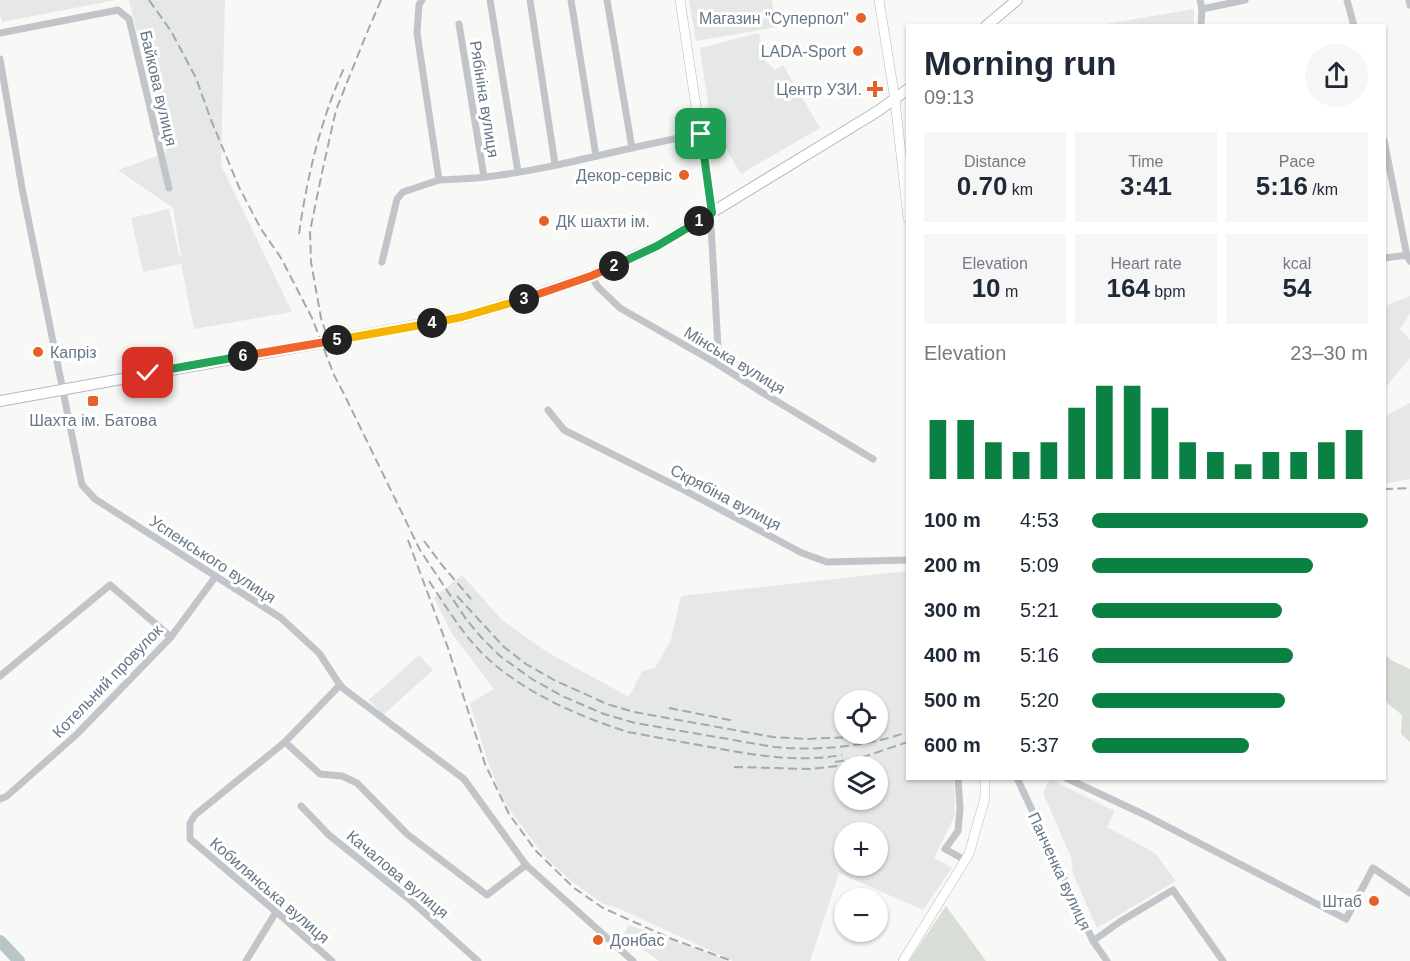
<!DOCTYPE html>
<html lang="en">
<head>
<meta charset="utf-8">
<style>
  body { margin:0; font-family:Helvetica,sans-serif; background:#f6f6f7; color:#1f2937; height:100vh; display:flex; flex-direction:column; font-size:22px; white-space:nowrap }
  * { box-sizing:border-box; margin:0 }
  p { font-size:20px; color:#747a83 }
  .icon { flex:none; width:33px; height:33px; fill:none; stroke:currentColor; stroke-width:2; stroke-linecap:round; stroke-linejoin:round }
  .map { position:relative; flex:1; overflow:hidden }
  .details { position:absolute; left:906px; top:24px; width:480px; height:756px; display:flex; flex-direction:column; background:#fff; border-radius:0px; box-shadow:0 2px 4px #0004 }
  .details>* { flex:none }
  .fabs { position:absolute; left:834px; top:690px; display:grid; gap:12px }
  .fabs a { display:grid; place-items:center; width:54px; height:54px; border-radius:50%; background:#fff; box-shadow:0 2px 4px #0004; font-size:30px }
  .pin { position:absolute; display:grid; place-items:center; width:51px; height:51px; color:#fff; margin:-26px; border-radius:12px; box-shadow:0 3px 9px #0006 }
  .km { position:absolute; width:30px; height:30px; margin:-15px; border-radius:50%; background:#222; color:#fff; font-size:16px; line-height:30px; text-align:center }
  .round { display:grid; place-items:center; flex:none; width:63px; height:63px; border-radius:32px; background:#f6f6f7 }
  .head { display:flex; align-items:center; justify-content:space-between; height:102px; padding:0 18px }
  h1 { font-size:33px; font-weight:600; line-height:45px }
  .figures { display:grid; grid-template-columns:repeat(3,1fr); gap:9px; height:102px; padding:6px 18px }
  .figures div { display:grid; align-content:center; border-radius:0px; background:#f6f6f7; text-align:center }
  .figures b { font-size:26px; font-weight:600 }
  .figures small { font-size:16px; font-weight:400 }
  .figures p { font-size:16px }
  .chart { height:168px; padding:12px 18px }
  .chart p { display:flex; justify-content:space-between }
  .chart svg { width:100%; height:108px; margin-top:6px; stroke:#0b8043; stroke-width:6 }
  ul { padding:0 18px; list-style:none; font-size:20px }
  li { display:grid; grid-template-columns:96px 72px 1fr; align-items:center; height:45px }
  li i { height:15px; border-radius:8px; background:#0b8043 }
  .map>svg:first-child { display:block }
  .built { fill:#e6e7e7; fill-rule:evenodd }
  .green { fill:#d8ddd5 }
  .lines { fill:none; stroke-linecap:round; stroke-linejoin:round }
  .river { stroke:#bac5ca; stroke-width:12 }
  .secondary-casing { stroke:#b4b9be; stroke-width:10 }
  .primary-casing { stroke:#b5b9be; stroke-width:12 }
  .street { stroke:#c1c5ca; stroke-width:7 }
  .secondary { stroke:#fff; stroke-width:9 }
  .primary { stroke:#fff; stroke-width:10 }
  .rail { stroke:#a2a9af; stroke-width:2; stroke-dasharray:9 4.5; stroke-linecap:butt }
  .split-1-casing { stroke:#fff; stroke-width:12 }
  .split-2-casing { stroke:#fff; stroke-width:12 }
  .split-3-casing { stroke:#fff; stroke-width:12 }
  .split-4-casing { stroke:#fff; stroke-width:12 }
  .split-5-casing { stroke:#fff; stroke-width:12 }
  .split-6-casing { stroke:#fff; stroke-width:12 }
  .split-7-casing { stroke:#fff; stroke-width:12 }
  .split-1 { stroke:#22a559; stroke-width:8 }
  .split-2 { stroke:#22a559; stroke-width:8 }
  .split-3 { stroke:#f0652b; stroke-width:8 }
  .split-4 { stroke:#f5b400; stroke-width:8 }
  .split-5 { stroke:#f5b400; stroke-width:8 }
  .split-6 { stroke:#f0652b; stroke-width:8 }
  .split-7 { stroke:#22a559; stroke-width:8 }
  .poi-dot { fill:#e66128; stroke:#fff; stroke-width:2 }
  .labels { text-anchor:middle; stroke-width:6; stroke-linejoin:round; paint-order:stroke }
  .poi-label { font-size:16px; fill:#677787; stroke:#fff; text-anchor:end }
  .street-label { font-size:16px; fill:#677787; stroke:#fff }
</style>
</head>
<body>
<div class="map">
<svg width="1410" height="961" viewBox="0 0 1410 961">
  <rect width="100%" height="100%" fill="#f8f8f6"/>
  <g class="built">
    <polygon points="0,0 116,0 2,22 0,13"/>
    <polygon points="129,0 225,0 221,165 292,312 194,329 181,264 143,272 131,218 169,209 179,255 181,256 173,208 118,170 168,152 166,151"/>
    <polygon points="689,0 772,0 777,27 696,41"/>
    <polygon points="1194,9 1194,25 1100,25"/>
    <polygon points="759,33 765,61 775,70 783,65 820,128 741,174 711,123 700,48"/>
    <polygon points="1410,296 1410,314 1400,329 1410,340 1410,358 1385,388 1385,306"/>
    <polygon points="1410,403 1410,479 1385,484 1385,416"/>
    <path d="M907,571l1,207 46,1 1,36 -21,43 18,10 -29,42 -84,-37 -29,88h-77l-113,-52 -17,-5 -32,-23 -27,-25 -33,-44 -10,-17 -13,-33 -18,-59 24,-14 -42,-55 -18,-36 28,-23 40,45 45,32 82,45 13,-26 13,-3 16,-28 10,-44zM844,700h34v34h-34zM844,766h34v34h-34zM844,832h34v34h-34z"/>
    <polygon points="419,655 433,670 383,715 369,700"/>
    <polygon points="1050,779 1115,811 1107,827 1155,853 1176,881 1097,928 1073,874 1071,857 1043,793"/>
    <polygon points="629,925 717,956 726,961 659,961 623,935"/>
  </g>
  <g class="green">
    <polygon points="1385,654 1391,660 1410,669 1410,742 1401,734 1402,715 1385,701"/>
    <polygon points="946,906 986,961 909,961"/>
  </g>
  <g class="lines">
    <polyline class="river" points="0,941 19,961"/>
    <g class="secondary-casing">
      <g id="secondary">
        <polyline points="680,0 712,213"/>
        <polyline points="879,0 895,100 908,218"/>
        <polyline points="903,961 969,854 985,798 985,778"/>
      </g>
    </g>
    <g class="primary-casing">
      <g id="primary">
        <polyline points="986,26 1017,0"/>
        <polyline points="0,401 463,317 526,298 591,276 657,246 878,111 908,89"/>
      </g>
    </g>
    <g class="street">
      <polyline points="490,0 518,172"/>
      <polyline points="530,0 555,164"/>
      <polyline points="571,0 596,156"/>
      <polyline points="607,0 632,148"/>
      <polyline points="1200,0 1202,9 1201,26"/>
      <polyline points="1347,0 1354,26"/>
      <polyline points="1409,0 1410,5"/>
      <polyline points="1202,9 1245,0"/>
      <polyline points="459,24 484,177"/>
      <polyline points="0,33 118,10 129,19 169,188"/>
      <polyline points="0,59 22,188 82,485 95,499 281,618 319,653 340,685 344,689 464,779 526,865 633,961"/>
      <polyline points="1384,140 1407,256 1410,261"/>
      <path d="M439,180c15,-1 30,-1 46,-3 72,-8 143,-31 216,-43"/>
      <polyline points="711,226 718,347 716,363"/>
      <polyline points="1384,258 1409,255"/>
      <polyline points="382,262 397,199 403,192 439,180 417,33 419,5 422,0"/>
      <polyline points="591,276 598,287 620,308 716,363 763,393 873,459"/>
      <polyline points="548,410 564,430 680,488 802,553 827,562 908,560"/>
      <polyline points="0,676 110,585 171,637"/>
      <polyline points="285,742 320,774 342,776 357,783 407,834 487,895 526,865"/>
      <polyline points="958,778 960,808 958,831 945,849 965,860"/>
      <polyline points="1017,778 1093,941 1107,961"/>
      <polyline points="1066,778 1145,815 1346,919 1373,868 1410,893"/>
      <polyline points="0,799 7,796 77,734 171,637 216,576"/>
      <polyline points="301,806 329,835 410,900 478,961"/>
      <polyline points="1093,941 1121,921 1173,890 1223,961"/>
      <polyline points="246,961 276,912"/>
      <polyline points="332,961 281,916 190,839 190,823 195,815 285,742 340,685"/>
    </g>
    <use href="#secondary" class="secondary"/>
    <use href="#primary" class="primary"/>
    <g class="rail">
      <path d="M149,0l22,31 25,47 15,42 28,67 22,42 20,29 31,60 22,57 10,19 76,156 46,69 15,18 19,19 32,23 30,17 42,18 31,9 139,24c45,4 90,0 134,-15"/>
      <path d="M299,234c8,-57 22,-116 46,-168"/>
      <polyline points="326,333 321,318 311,262 310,231 323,168 336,110 366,35 381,0"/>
      <polyline points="1384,489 1410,488"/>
      <polyline points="408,540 448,648 485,764 509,814 536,851 574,888 603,908 672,939 732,961"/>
      <polyline points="424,541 442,565 471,599"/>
      <path d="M429,581c16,24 31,49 51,70 38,39 97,65 148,81 27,5 54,10 82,15 44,8 87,16 132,8"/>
      <polyline points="457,596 504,647 526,664 554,680 607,704 634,712 773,737 805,739 854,737"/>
      <polyline points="669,708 735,721"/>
      <polyline points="835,762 863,757 908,742"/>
      <polyline points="734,767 811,769 845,765"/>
    </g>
  </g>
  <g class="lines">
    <g class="split-1-casing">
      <polyline id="split-1" points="699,221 712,213 701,134"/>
    </g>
    <g class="split-2-casing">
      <polyline id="split-2" points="614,266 657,246 699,221"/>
    </g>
    <g class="split-3-casing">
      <polyline id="split-3" points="524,299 591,276 614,266"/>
    </g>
    <g class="split-4-casing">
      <polyline id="split-4" points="432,323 462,317 524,299"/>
    </g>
    <g class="split-5-casing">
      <polyline id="split-5" points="337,340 432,323"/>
    </g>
    <g class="split-6-casing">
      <polyline id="split-6" points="243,356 337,340"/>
    </g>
    <g class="split-7-casing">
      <polyline id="split-7" points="148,373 243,356"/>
    </g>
    <use href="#split-1" class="split-1"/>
    <use href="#split-2" class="split-2"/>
    <use href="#split-3" class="split-3"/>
    <use href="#split-4" class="split-4"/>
    <use href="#split-5" class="split-5"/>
    <use href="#split-6" class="split-6"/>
    <use href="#split-7" class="split-7"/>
  </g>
  <g class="poi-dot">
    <circle cx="861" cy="18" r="6"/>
    <circle cx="858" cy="51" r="6"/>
    <path d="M872 80h6v6h6v6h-6v6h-6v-6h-6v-6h6z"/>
    <circle cx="684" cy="175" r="6"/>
    <circle cx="544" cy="221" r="6"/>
    <circle cx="38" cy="352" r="6"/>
    <rect x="87" y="395" width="12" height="12" rx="3"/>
    <circle cx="1374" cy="901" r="6"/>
    <circle cx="598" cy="940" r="6"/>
  </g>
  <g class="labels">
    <g class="poi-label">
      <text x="849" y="24">Магазин "Суперпол"</text>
      <text x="846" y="57">LADA-Sport</text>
      <text x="862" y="95">Центр УЗИ.</text>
      <text x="672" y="181">Декор-сервіс</text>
      <text x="556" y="227" text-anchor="start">ДК шахти ім.</text>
      <text x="50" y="358" text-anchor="start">Капріз</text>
      <text x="93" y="426" text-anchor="middle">Шахта ім. Батова</text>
      <text x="1362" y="907">Штаб</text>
      <text x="610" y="946" text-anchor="start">Донбас</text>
    </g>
    <g class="street-label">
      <text transform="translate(159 88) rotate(77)" y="6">Байкова вулиця</text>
      <text transform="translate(485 99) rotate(81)" y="6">Рябініна вулиця</text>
      <text transform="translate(735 360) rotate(31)" y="6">Мінська вулиця</text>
      <text transform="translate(726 497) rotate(28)" y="6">Скрябіна вулиця</text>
      <text transform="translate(213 559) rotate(33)" y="6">Успенського вулиця</text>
      <text transform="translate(107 681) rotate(-46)" y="6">Котельний провулок</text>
      <text transform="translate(1060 871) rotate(65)" y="6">Панченка вулиця</text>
      <text transform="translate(398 874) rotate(40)" y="6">Качалова вулиця</text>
      <text transform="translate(270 890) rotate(41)" y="6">Кобилянська вулиця</text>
    </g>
  </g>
</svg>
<div class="fabs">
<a><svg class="icon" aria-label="locate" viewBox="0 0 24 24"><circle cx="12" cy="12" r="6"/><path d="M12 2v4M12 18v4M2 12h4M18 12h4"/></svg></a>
<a><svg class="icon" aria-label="layers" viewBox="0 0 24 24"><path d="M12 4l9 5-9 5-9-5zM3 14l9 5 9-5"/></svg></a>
<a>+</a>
<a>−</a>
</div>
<div class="pin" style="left:701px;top:134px;background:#1e9e55"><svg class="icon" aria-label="arrive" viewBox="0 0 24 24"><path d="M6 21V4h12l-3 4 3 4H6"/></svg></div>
<div class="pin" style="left:148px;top:373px;background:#d93025"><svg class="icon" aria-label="check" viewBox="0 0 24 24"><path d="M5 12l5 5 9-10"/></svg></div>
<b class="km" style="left:699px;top:221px">1</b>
<b class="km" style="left:614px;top:266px">2</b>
<b class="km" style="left:524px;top:299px">3</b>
<b class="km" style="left:432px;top:323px">4</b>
<b class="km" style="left:337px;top:340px">5</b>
<b class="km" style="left:243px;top:356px">6</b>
<section class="details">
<div class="head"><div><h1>Morning run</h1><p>09:13</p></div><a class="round"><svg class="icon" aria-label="share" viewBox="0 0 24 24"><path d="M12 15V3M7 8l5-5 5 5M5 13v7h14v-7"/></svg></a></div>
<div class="figures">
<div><p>Distance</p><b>0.70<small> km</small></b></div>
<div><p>Time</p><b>3:41</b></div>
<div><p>Pace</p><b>5:16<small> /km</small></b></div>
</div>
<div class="figures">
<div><p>Elevation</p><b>10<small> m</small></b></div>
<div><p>Heart rate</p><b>164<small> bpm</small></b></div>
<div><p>kcal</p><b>54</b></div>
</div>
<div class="chart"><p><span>Elevation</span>23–30 m</p>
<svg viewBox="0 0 160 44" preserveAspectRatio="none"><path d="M5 44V20M15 44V20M25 44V29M35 44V33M45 44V29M55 44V15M65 44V6M75 44V6M85 44V15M95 44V29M105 44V33M115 44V38M125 44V33M135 44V33M145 44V29M155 44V24"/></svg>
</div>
<ul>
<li><b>100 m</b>4:53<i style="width:100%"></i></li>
<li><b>200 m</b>5:09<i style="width:80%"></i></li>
<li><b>300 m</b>5:21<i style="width:69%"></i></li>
<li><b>400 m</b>5:16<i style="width:73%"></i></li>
<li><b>500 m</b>5:20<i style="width:70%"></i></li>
<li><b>600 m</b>5:37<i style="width:57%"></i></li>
</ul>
</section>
</div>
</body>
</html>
